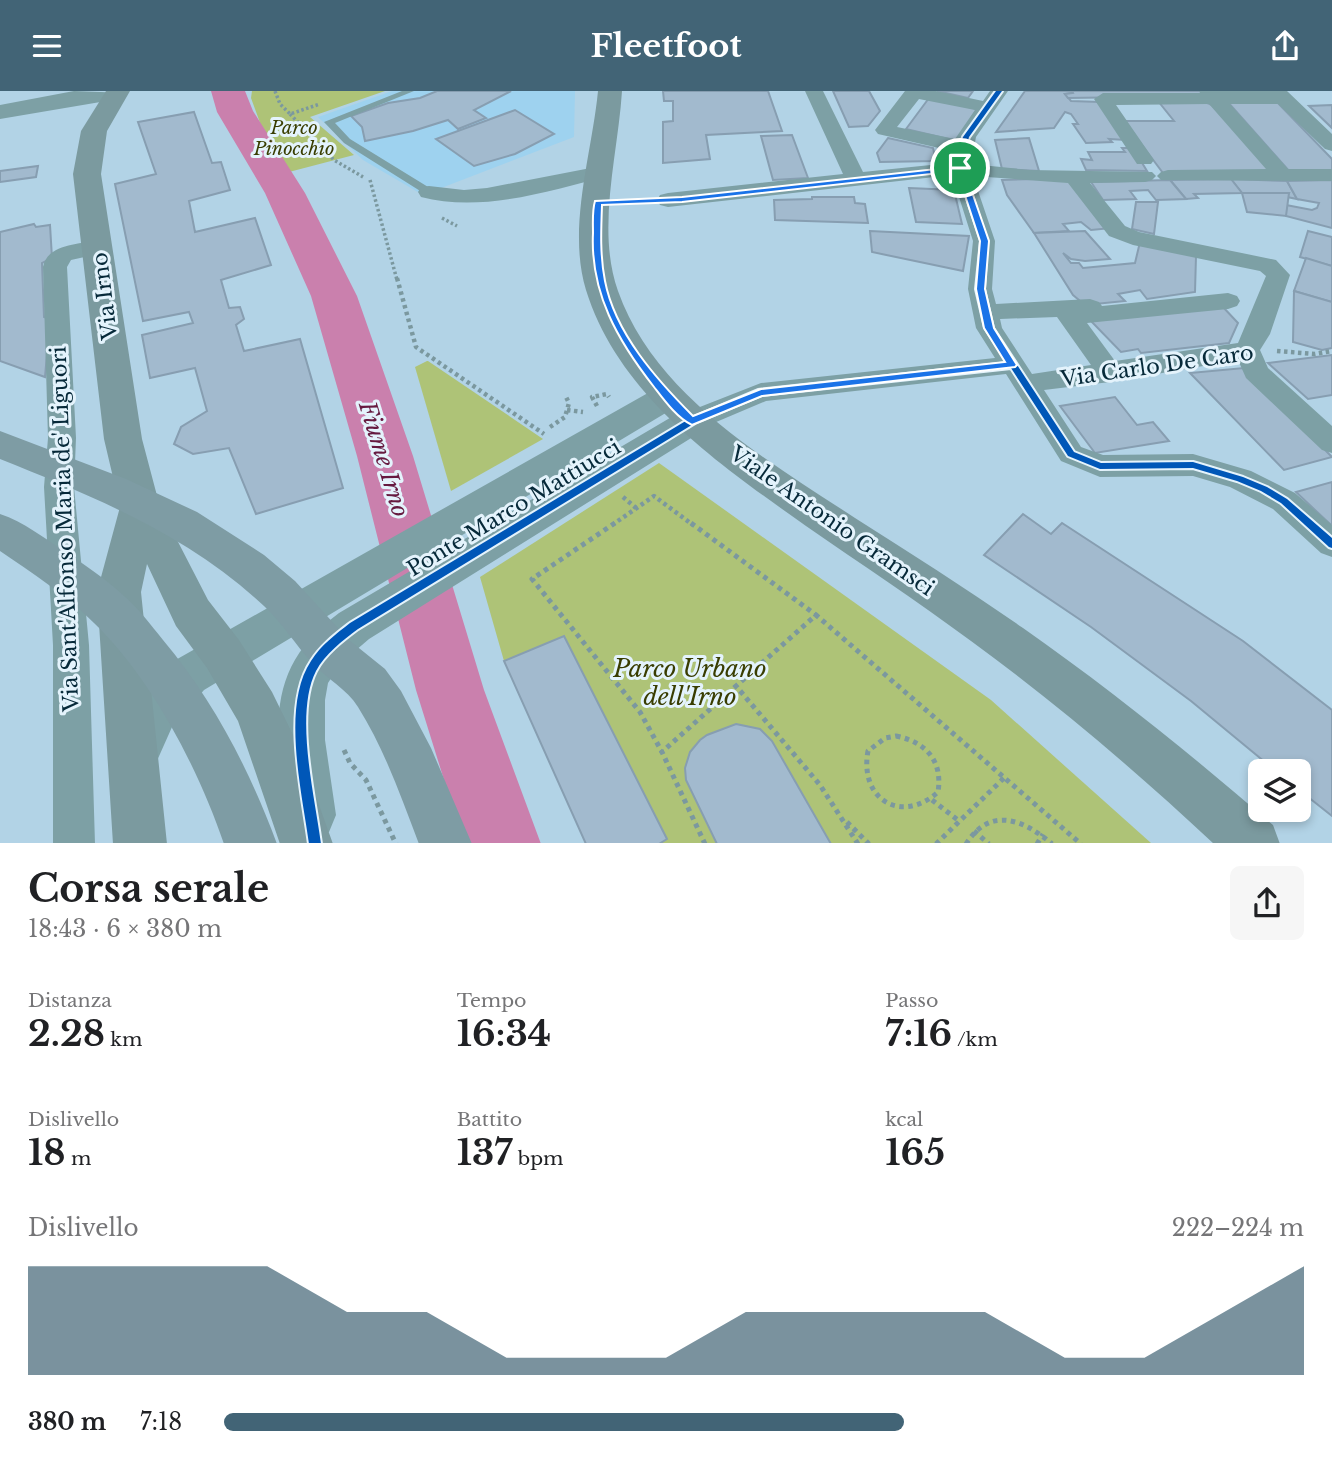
<!DOCTYPE html>
<html lang="it">
<head>
<meta charset="utf-8">
<style>
  body { margin:0; font-family:"Libre Baskerville",serif; background:#f6f6f6; color:#202124; height:100vh; display:flex; flex-direction:column; font-size:26px; white-space:nowrap }
  * { box-sizing:border-box; margin:0 }
  p { font-size:23px; color:#757577 }
  .icon { flex:none; width:38px; height:38px; fill:none; stroke:currentColor; stroke-width:2; stroke-linecap:round; stroke-linejoin:round }
  .map { position:relative; height:752px; overflow:hidden }
  .drawer { display:flex; flex-direction:column; background:#fff; flex:1 }
  .drawer>* { flex:none }
  .controls { position:absolute; left:1248px; top:668px; display:grid; gap:14px }
  .controls a { display:grid; place-items:center; width:63px; height:63px; border-radius:10px; background:#fff; box-shadow:0 4px 10px #0003; font-size:35px }
  .pin { position:absolute; display:grid; place-items:center; width:60px; height:60px; color:#fff; margin:-30px; border:4px solid #fff; border-radius:50%; box-shadow:0 2px 7px #0007 }
  .round { display:grid; place-items:center; flex:none; width:74px; height:74px; border-radius:10px; background:#f6f6f6 }
  .headline { display:flex; align-items:center; justify-content:space-between; height:119px; padding:0 28px }
  h1 { font-size:38px; font-weight:700; line-height:52px }
  .stats { display:grid; grid-template-columns:repeat(3,1fr); gap:10px; height:119px; padding:7px 28px }
  .stats div { display:grid; align-content:center }
  .stats b { font-size:35px; font-weight:700 }
  .stats small { font-size:19px; font-weight:400 }
  .stats p { font-size:19px }
  .chart { height:196px; padding:14px 28px }
  .chart p { display:flex; justify-content:space-between }
  .chart svg { width:100%; height:126px; margin-top:7px; fill:#426476; opacity:.7 }
  ul { padding:0 28px; list-style:none; font-size:23px }
  li { display:grid; grid-template-columns:112px 84px 1fr; align-items:center; height:52px }
  li i { height:18px; border-radius:9px; background:#426476 }
  header { display:flex; justify-content:space-between; align-items:center; height:91px; padding:0 28px; background:#426476; color:#fff; font-size:32px; font-weight:700 }
  .map>svg:first-child { display:block }
  .built { fill:#9ed2ef }
  .green { fill:#aec377 }
  .lines { fill:none; stroke-linecap:round; stroke-linejoin:round }
  .river { fill:#ca80ad; fill-rule:evenodd }
  .building { fill:#a2bace; stroke:#879eb1; stroke-width:2 }
  .path-far2 { stroke:#7b989f; stroke-width:3.5; stroke-dasharray:2.5 2.5; stroke-linecap:butt }
  .path-far1 { stroke:#7b989f; stroke-width:4.5; stroke-dasharray:3.5 3.5; stroke-linecap:butt }
  .path { stroke:#7b989f; stroke-width:5; stroke-dasharray:4.5 4.5; stroke-linecap:butt }
  .service { fill:#7da0a5; fill-rule:evenodd }
  .minor { fill:#7da0a5; fill-rule:evenodd }
  .tertiary { fill:#7da0a5; fill-rule:evenodd }
  .secondary { fill:#7b9a9f; fill-rule:evenodd }
  .trunk { fill:#7e9ca4; fill-rule:evenodd }
  .cycleway-casing { stroke:#e4f3fc; stroke-width:4 }
  .cycleway { fill:#0057b8; fill-rule:evenodd }
  .route { fill:#1a73e8; stroke:#fff; stroke-width:2; fill-rule:evenodd }
  .labels { text-anchor:middle; stroke-width:6; stroke-linejoin:round; paint-order:stroke }
  .far-park-label { font-size:18px; font-style:italic; fill:#393d01; stroke:#e4f3fc }
  .street-label { font-size:21px; fill:#062939; stroke:#e4f3fc }
  .water-label { font-size:23px; font-style:italic; fill:#661a40; stroke:#e4f3fc }
  .near-park-label { font-size:24px; font-style:italic; fill:#393d01; stroke:#e4f3fc }
</style>
</head>
<body>
<header><svg class="icon" aria-label="menu" viewBox="0 0 24 24"><path d="M4 6h16M4 12h16M4 18h16"/></svg>Fleetfoot<svg class="icon" aria-label="share" viewBox="0 0 24 24"><path d="M12 15V3M7 8l5-5 5 5M5 13v7h14v-7"/></svg></header>
<div class="map">
<svg width="1332" height="753" viewBox="0 0 1332 753">
  <rect width="100%" height="100%" fill="#b2d3e6"/>
  <polygon class="built" points="392,0 575,0 574,46 423,104 363,69 318,26"/>
  <g class="green">
    <polygon points="252,0 385,0 310,26 354,64 289,81 270,59 251,7"/>
    <polygon points="427,270 428,270 543,348 451,400 415,276"/>
    <polygon points="659,372 991,609 1151,752 586,752 504,570 480,486"/>
  </g>
  <g class="lines">
    <polygon class="river" points="211,0 245,0 253,20 305,102 357,205 413,365 484,599 541,753 464,753 416,599 357,365 311,205 265,102 217,21"/>
  </g>
  <g class="building">
    <polygon points="437,0 511,0 474,19 486,27 458,38 448,29 413,40 365,50 362,36 351,25 388,12 420,7"/>
    <polygon points="663,0 768,0 782,40 706,44 710,68 663,72 663,31 673,30 673,10 664,10"/>
    <polygon points="833,0 869,0 880,20 868,35 849,36"/>
    <polygon points="937,0 973,0 968,7"/>
    <polygon points="1025,0 1072,0 1073,2 1065,3 1071,10 1100,11 1125,49 1109,48 1112,51 1086,52 1073,33 1078,33 1071,23 1065,21 1054,37 996,41"/>
    <polygon points="1072,0 1201,0 1206,5 1068,7 1065,3 1073,2"/>
    <polygon points="929,7 977,18 957,50 906,38"/>
    <polygon points="1200,9 1212,14 1272,81 1163,82 1124,30 1174,30 1158,10"/>
    <polygon points="1226,9 1276,10 1332,68 1332,80 1290,81"/>
    <polygon points="1332,14 1332,37 1309,15"/>
    <polygon points="515,19 554,43 515,63 474,75 436,48"/>
    <polygon points="194,21 212,72 221,71 230,99 189,110 195,141 255,127 271,174 221,189 229,217 240,216 244,228 236,234 244,260 300,248 343,397 256,423 229,357 193,363 174,353 181,336 207,320 195,277 150,287 142,244 193,232 189,221 143,230 115,93 156,83 138,31"/>
    <polygon points="792,44 808,87 773,89 761,45"/>
    <polygon points="888,47 933,57 936,70 880,71 877,62"/>
    <polygon points="1029,47 1039,80 1002,78 995,49"/>
    <polygon points="1122,57 1133,57 1147,80 1086,79 1081,68 1092,69 1088,61 1125,61"/>
    <polygon points="38,75 36,86 0,91 0,80"/>
    <polygon points="1070,87 1112,137 1091,139 1081,131 1063,133 1069,140 1034,142 1007,104 1002,89"/>
    <polygon points="1231,88 1287,90 1297,108 1287,106 1289,102 1242,102"/>
    <polygon points="1231,88 1242,102 1194,103 1198,107 1186,108 1170,89"/>
    <polygon points="1170,89 1186,108 1156,109 1148,99 1130,100 1136,108 1103,109 1091,91"/>
    <polygon points="1332,89 1332,137 1286,125 1286,114 1312,119 1317,117 1319,112 1297,108 1287,90"/>
    <polygon points="909,97 954,99 962,133 916,131"/>
    <polygon points="1242,102 1289,102 1286,125 1247,121"/>
    <polygon points="812,106 854,106 855,112 865,113 868,132 775,129 774,109 812,108"/>
    <polygon points="1136,111 1158,111 1154,143 1132,138"/>
    <polygon points="34,133 36,136 50,134 52,167 42,172 44,226 50,228 45,286 0,270 0,141"/>
    <polygon points="870,140 969,145 963,180 872,161"/>
    <polygon points="1085,140 1110,168 1085,170 1071,168 1063,162 1071,172 1079,172 1083,177 1135,172 1140,151 1196,165 1195,201 1147,208 1140,199 1118,203 1125,210 1085,214 1073,204 1034,142"/>
    <polygon points="1308,140 1332,146 1332,175 1300,166"/>
    <polygon points="1306,167 1332,175 1332,211 1294,200"/>
    <polygon points="1294,200 1332,211 1332,257 1322,259 1293,251"/>
    <polygon points="1222,215 1238,232 1229,252 1141,262 1138,258 1121,261 1090,229"/>
    <polygon points="1332,264 1332,304 1308,308 1268,272"/>
    <polygon points="1244,277 1332,366 1284,379 1190,282"/>
    <polygon points="1115,306 1137,334 1153,331 1169,350 1095,362 1060,315"/>
    <polygon points="1332,391 1332,435 1296,401"/>
    <polygon points="1023,423 1051,443 1062,432 1243,550 1332,619 1332,725 1298,698 1298,681 1277,681 1191,610 1091,536 984,464"/>
    <polygon points="564,545 667,748 659,753 586,753 504,570"/>
    <polygon points="736,633 760,638 772,650 831,753 717,753 686,689 685,677 690,661 700,649 707,644"/>
  </g>
  <g class="lines">
    <g class="path-far2">
      <polyline points="275,0 280,13 290,23 320,13"/>
      <polyline points="290,23 334,69 363,86"/>
      <polyline points="370,89 397,189"/>
      <polyline points="623,111 646,110"/>
      <polyline points="442,127 457,135"/>
    </g>
    <g class="path-far1">
      <polyline points="397,187 416,256 544,343"/>
      <polyline points="1277,260 1315,263 1332,260"/>
      <polyline points="597,315 592,306 607,303 609,306"/>
      <polyline points="567,319 583,321"/>
      <polyline points="550,336 565,326 569,312 565,304"/>
      <polyline points="623,406 636,417"/>
      <polyline points="612,434 654,405 693,434"/>
    </g>
    <g class="path">
      <polyline points="615,432 532,488 640,621 662,661"/>
      <polyline points="691,432 816,524"/>
      <path d="M896,645c30,6 47,25 42,56 -37,33 -79,7 -70,-41l17,-13z"/>
      <polyline points="344,659 350,672 366,689 396,753"/>
      <polyline points="932,709 959,730"/>
      <polyline points="847,731 869,753"/>
      <polyline points="974,740 989,753"/>
      <polyline points="705,753 662,661 736,595"/>
      <polyline points="858,753 820,694 736,595 816,524 1081,753"/>
      <polyline points="936,753 1006,685"/>
      <path d="M966,753c24,-38 57,-25 86,0"/>
      <polyline points="1037,753 1043,743"/>
    </g>
    <polygon class="service" points="402,0 414,0 335,32 350,48 433,99 433,103 425,103 344,52 324,31"/>
    <g class="minor">
      <path d="M805,0h18l40,81 87,-9 2,-12 -74,-17 -3,-4 30,-39h31l47,10 7,-10h18l-32,46 -5,27 58,6 123,2 4,4 -4,4 -7,2 -55,1 35,43 14,6 137,28 14,15 -20,59 -10,16 8,18 64,58v27l-10,-3 -76,-72 -8,-18 -128,22 -66,8 37,57 22,8 90,-1 58,17 44,22 37,32v32l-11,-4 -48,-44 -43,-22 -37,-11 -93,1 -39,-16 -55,-87 -240,27 -64,27 -10,3 -10,-3 -4,-7 4,-7 79,-31 234,-25 -19,-30 -8,-39 5,-48 -21,-66 -284,32 -8,-2 -3,-5 3,-5 8,-2 175,-19zM919,8l56,11 -20,29 -58,-12zM973,85l95,7 41,53 24,9 127,26 6,5 -28,67 -123,18 -28,-38 141,-14 9,-3 3,-5 -3,-5 -9,-3 -126,13 -3,-4 -9,-3 -94,5 -4,-15 3,-48zM1057,226l34,48 -59,9 -30,-46 -2,-9z"/>
      <polygon points="1199,0 1287,0 1332,43 1332,60 1325,58 1278,13 1230,13 1288,78 1332,78 1332,90 1161,89 1157,85 1161,81 1168,79 1266,78 1209,13 1116,14 1154,69 1151,73 1137,73 1094,8 1103,2 1200,2"/>
      <path d="M601,75l7,2 3,4 -3,4c-58,15 -127,37 -187,21l-3,-5 3,-5 8,-1 35,4 23,-2z"/>
      <path d="M99,149l8,2 4,5 -4,5 -36,8 -4,7 9,171 -2,49 15,158 6,199h-42v-199l-9,-158 4,-49 -5,-171c4,-23 37,-23 56,-27z"/>
    </g>
    <g class="tertiary">
      <polygon points="74,0 127,2 124,7 0,28 0,14"/>
      <path d="M667,294l12,4 5,8 -5,8 -475,285 -32,37 -20,45 -17,6 -17,-6 -7,-16c15,-37 31,-68 61,-94l483,-273z"/>
      <path d="M692,318l12,3 6,9 -6,9 -335,209 -28,24 -13,20 -3,17v40l11,75 -7,17 -18,8 -18,-8c-8,-20 -10,-41 -12,-63 -8,-68 0,-113 58,-156l341,-201z"/>
    </g>
    <g class="secondary">
      <polygon points="106,0 130,0 107,40 101,83 142,348 160,416 208,509 239,549 272,601 296,650 333,753 280,753 238,630 207,577 176,535 147,473 141,501 167,753 113,753 97,501 120,416 104,348 73,83 81,40"/>
      <path d="M598,0h24c-4,64 -26,138 -4,200 37,105 149,169 237,227 57,36 113,72 168,110 87,61 170,128 250,197l7,19h-66c-77,-72 -158,-141 -243,-203 -54,-40 -110,-77 -165,-115 -86,-61 -187,-130 -220,-236 -19,-62 6,-136 12,-199z"/>
    </g>
    <g class="trunk">
      <path d="M0,340l126,48 71,33 67,43 31,26 54,59 36,29 16,22 30,57 41,96h-53c-18,-47 -34,-94 -61,-137 -11,-18 -31,-28 -46,-44 -16,-18 -30,-40 -48,-57 -76,-71 -169,-109 -264,-147z"/>
      <path d="M0,423c24,8 44,24 64,37 21,14 42,28 60,45 15,13 27,29 39,44 51,61 86,129 114,204h-53c-26,-76 -72,-165 -130,-221 -28,-28 -62,-50 -94,-72z"/>
    </g>
    <g class="cycleway-casing">
      <path id="cycleway" d="M996,0h6l-33,46 -5,17 -1,14 24,73 -3,48 9,39 81,124 27,11 92,-1 50,15 24,10 20,12 45,39v10l-3,-1 -48,-44 -20,-12 -24,-10 -44,-13 -93,1 -32,-13 -57,-88 -249,27 -67,28 -337,206c-16,12 -33,25 -42,42 -22,43 -1,126 5,173h-12c-7,-52 -28,-138 2,-183 10,-16 25,-27 39,-38l339,-204 69,-29 250,-27 -23,-35 -9,-39 5,-48 -24,-73 1,-14 5,-17z"/>
    </g>
    <use href="#cycleway" class="cycleway"/>
  </g>
  <path class="route" d="M963,75l26,75 -4,48 9,39 23,37 -2,2 -253,29 -70,29c-15,-7 -28,-25 -38,-38 -36,-46 -64,-94 -61,-154 0,-10 -1,-22 2,-32l87,-4zM957,80l23,70 -4,48 8,39 21,34 -244,27 -68,27c-36,-36 -78,-83 -88,-135 -5,-25 -4,-50 -3,-76l80,-3z"/>
  <g class="labels">
    <g class="far-park-label">
      <text x="294" y="43">Parco<tspan x="294" dy="21">Pinocchio</tspan></text>
    </g>
    <g class="street-label">
      <text transform="translate(105 205) rotate(-97)" y="7">Via Irno</text>
      <text transform="translate(1157 275) rotate(-8)" y="7">Via Carlo De Caro</text>
      <text transform="translate(514 417) rotate(-31)" y="7">Ponte Marco Mattiucci</text>
      <text transform="translate(832 430) rotate(35)" y="7">Viale Antonio Gramsci</text>
      <text transform="translate(65 438) rotate(-92)" y="7">Via Sant'Alfonso Maria de' Liguori</text>
    </g>
    <g class="water-label">
      <text transform="translate(384 368) rotate(73)" y="8">Fiume Irno</text>
    </g>
    <g class="near-park-label">
      <text x="690" y="586">Parco Urbano<tspan x="690" dy="28">dell'Irno</tspan></text>
    </g>
  </g>
</svg>
<div class="controls">
<a><svg class="icon" aria-label="layers" viewBox="0 0 24 24"><path d="M12 4l9 5-9 5-9-5zM3 14l9 5 9-5"/></svg></a>
</div>
<div class="pin" style="left:960px;top:77px;background:#1e9e55"><svg class="icon" aria-label="arrive" viewBox="0 0 24 24"><path d="M6 21V4h12l-3 4 3 4H6"/></svg></div>
</div>
<section class="drawer">
<div class="headline"><div><h1>Corsa serale</h1><p>18:43 · 6 × 380 m</p></div><a class="round"><svg class="icon" aria-label="share" viewBox="0 0 24 24"><path d="M12 15V3M7 8l5-5 5 5M5 13v7h14v-7"/></svg></a></div>
<div class="stats">
<div><p>Distanza</p><b>2.28<small> km</small></b></div>
<div><p>Tempo</p><b>16:34</b></div>
<div><p>Passo</p><b>7:16<small> /km</small></b></div>
</div>
<div class="stats">
<div><p>Dislivello</p><b>18<small> m</small></b></div>
<div><p>Battito</p><b>137<small> bpm</small></b></div>
<div><p>kcal</p><b>165</b></div>
</div>
<div class="chart"><p><span>Dislivello</span>222–224 m</p>
<svg viewBox="0 0 160 44" preserveAspectRatio="none"><path d="M0 44V6L10 6L20 6L30 6L40 22L50 22L60 38L70 38L80 38L90 22L100 22L110 22L120 22L130 38L140 38L150 22L160 6V44z"/></svg>
</div>
<ul>
<li><b>380 m</b>7:18<i style="width:63%"></i></li>
</ul>
</section>
</body>
</html>
